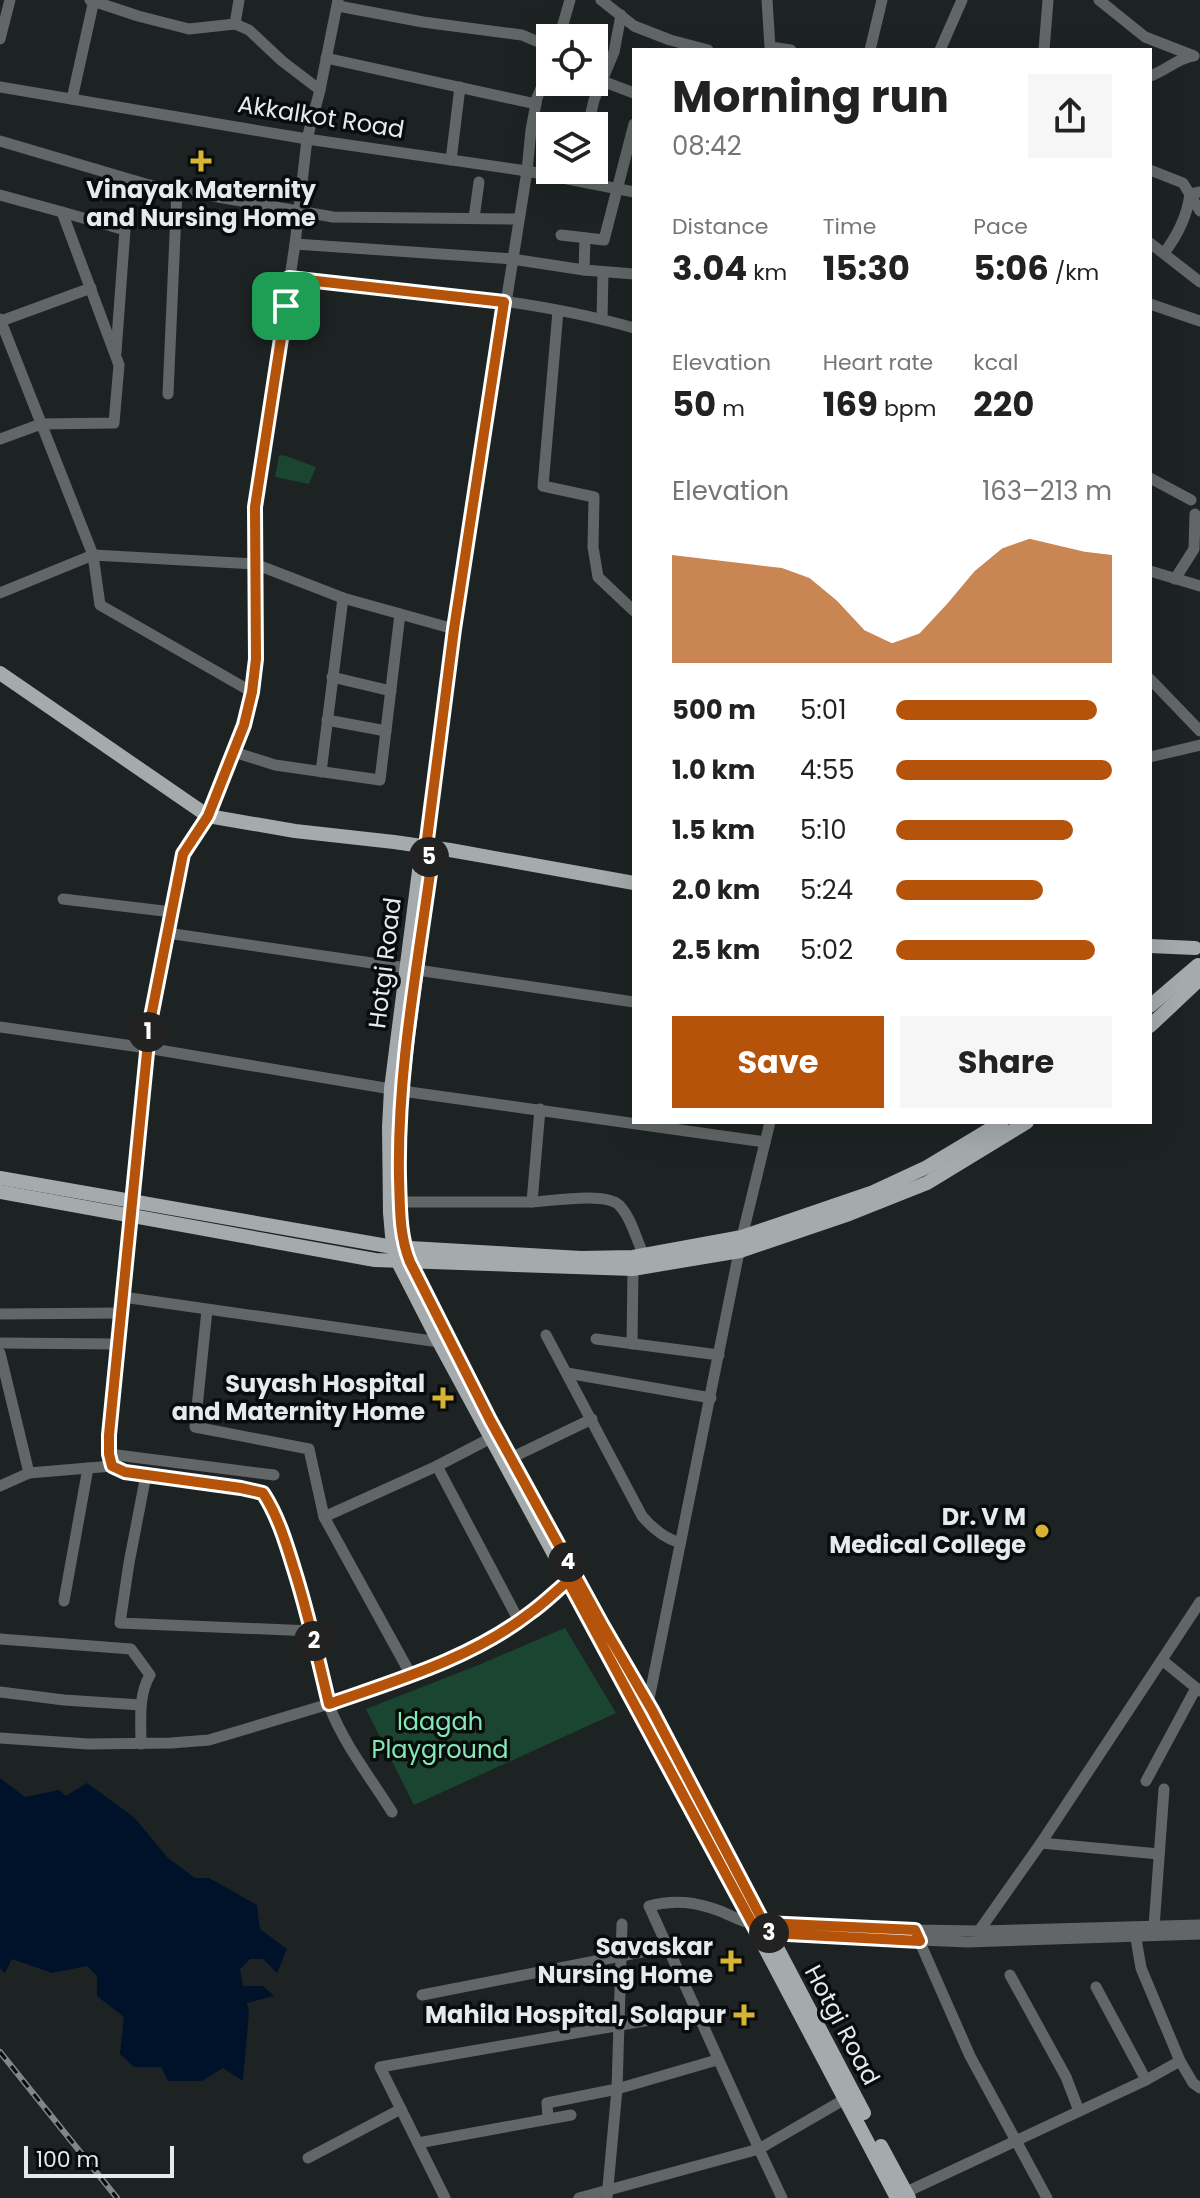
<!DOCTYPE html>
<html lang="en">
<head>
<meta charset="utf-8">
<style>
  body { margin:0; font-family:Poppins,sans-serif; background:#f6f6f6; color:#222; height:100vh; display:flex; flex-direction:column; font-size:30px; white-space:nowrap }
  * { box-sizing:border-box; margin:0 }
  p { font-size:26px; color:#767676 }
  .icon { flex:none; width:44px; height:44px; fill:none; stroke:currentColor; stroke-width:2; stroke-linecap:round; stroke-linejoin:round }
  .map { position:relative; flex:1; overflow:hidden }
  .details { position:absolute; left:632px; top:48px; width:520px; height:1076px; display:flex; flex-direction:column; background:#fff; border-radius:0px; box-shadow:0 8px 32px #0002 }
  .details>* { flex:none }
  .buttons { position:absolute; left:536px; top:24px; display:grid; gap:16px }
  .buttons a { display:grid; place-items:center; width:72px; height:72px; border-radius:0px; background:#fff; box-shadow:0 8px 32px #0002; font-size:40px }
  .scale { position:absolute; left:24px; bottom:20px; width:150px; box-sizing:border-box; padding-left:8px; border:4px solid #e6eaea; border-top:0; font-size:22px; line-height:28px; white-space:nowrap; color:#e6eaea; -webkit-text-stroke:6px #090c0c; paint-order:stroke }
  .pin { position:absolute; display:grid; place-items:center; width:68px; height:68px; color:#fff; margin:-34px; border-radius:16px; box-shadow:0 4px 12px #0006 }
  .km { position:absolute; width:40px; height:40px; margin:-20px; border-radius:50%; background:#222; color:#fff; font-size:22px; line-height:40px; text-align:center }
  .round { display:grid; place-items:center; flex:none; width:84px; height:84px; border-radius:0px; background:#f6f6f6 }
  .overview { display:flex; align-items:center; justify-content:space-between; height:136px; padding:0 40px }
  h1 { font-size:44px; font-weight:700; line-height:60px }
  .figures { display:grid; grid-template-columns:repeat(3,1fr); gap:12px; height:136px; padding:8px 40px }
  .figures div { display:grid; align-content:center }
  .figures b { font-size:34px; font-weight:700 }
  .figures small { font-size:22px; font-weight:400 }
  .figures p { font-size:22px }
  .chart { height:224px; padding:16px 40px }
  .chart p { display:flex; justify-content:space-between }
  .chart svg { width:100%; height:144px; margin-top:8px; fill:#b45309; opacity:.7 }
  .primary-button { display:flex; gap:16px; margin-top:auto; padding:16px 40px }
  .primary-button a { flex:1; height:92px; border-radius:0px; background:#b45309; color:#fff; font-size:32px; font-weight:700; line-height:92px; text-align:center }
  .primary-button a+a { background:#f6f6f6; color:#222 }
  ul { padding:0 40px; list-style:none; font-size:26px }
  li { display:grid; grid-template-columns:128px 96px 1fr; align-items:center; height:60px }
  li i { height:20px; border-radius:10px; background:#b45309 }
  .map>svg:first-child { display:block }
  .green { fill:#1a4631 }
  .water { fill:#001229 }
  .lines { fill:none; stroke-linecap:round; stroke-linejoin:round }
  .minor { stroke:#636667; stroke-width:11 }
  .major { stroke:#a5aaad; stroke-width:14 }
  .rail-casing { stroke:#818686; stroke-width:6 }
  .rail { stroke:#090c0c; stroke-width:3; stroke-dasharray:9; stroke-linecap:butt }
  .route-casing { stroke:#fff; stroke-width:16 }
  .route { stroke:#b45309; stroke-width:10 }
  .poi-dot { fill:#d7b434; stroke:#090c0c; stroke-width:3 }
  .labels { text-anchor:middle; stroke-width:7; stroke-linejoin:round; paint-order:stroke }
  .street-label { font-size:24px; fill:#e6eaea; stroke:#090c0c }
  .poi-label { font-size:24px; font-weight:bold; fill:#e6eaea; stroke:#090c0c; text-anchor:end }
  .park-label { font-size:24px; fill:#83eab6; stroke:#090c0c }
</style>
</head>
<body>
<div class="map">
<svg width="1200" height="2198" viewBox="0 0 1200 2198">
  <rect width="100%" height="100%" fill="#1d2323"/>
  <g class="green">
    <polygon points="283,455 316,467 309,484 275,477 279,456"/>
    <polygon points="565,1628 616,1713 414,1805 366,1709 481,1664"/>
  </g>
  <polygon class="water" points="0,1778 25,1797 59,1790 66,1796 87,1783 134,1817 168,1858 195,1878 209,1878 257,1905 260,1929 287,1949 277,1973 263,1959 250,1959 240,1969 243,1986 263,1986 274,1996 247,2003 249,2012 243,2081 223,2068 202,2081 168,2081 161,2067 134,2067 120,2054 124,2017 97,1996 97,1976 87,1966 52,1973 12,1959 5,1973 0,1968"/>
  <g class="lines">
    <g class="minor">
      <polyline points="90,0 138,16 189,29 235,24 249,30 282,61 320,90"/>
      <polyline points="601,0 634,26 670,40 708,50"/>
      <polyline points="767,0 770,47 791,50"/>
      <polyline points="1099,0 1145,37 1194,56"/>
      <polyline points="338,6 423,22 522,35 550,47"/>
      <polyline points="235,24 239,0"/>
      <polyline points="559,38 570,0"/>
      <polyline points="0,39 10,0"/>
      <polyline points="870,50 882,0"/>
      <polyline points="940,50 962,0"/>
      <polyline points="1044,50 1048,0"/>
      <polyline points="326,58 536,104"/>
      <path d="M1150,76c15,-5 27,-17 42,-20"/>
      <polyline points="594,78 634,93"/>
      <polyline points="0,87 307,139 527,171 634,192"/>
      <polyline points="72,99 94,0"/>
      <polyline points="588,126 594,100 614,52 621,15"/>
      <polyline points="0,141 149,185 333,217 518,219"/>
      <polyline points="451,160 460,87"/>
      <polyline points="1150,170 1183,183 1200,211"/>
      <polyline points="0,195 62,212 119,365 114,423 41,424 0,439"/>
      <polyline points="62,212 125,230 116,352"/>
      <polyline points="474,218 479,182"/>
      <polyline points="561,235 604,240 634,124"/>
      <polyline points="1150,243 1200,282"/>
      <polyline points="295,244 512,259 584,270 634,274"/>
      <path d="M1164,253c14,-18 23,-36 26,-59l10,-2"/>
      <polyline points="584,270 585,238"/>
      <path d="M289,278c115,13 234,18 345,50"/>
      <polyline points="1150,304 1200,321"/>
      <polyline points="558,311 543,486 594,497 593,547 598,577 634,611"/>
      <polyline points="0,319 93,555 100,605 252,692"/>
      <polyline points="602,319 603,272"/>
      <polyline points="1,321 91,288"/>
      <polyline points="168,394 177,190"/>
      <polyline points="1150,478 1191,500"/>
      <polyline points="1150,571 1200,586"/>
      <polyline points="1175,579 1194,549 1195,514"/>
      <polyline points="0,593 93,555 255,564 343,598 454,629"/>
      <polyline points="332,677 391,691"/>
      <polyline points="1150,679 1200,731"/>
      <polyline points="327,720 386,731"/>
      <polyline points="234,752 275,765 380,780 400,614"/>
      <polyline points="1150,757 1200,745"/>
      <polyline points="321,772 343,598"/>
      <polyline points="426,847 454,629 527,171 531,130 537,98 550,66"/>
      <polyline points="63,899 172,912"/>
      <polyline points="167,933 406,968"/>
      <polyline points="417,970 634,1002"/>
      <polyline points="0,1027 147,1048 391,1089"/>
      <polyline points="402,1091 765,1142"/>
      <polyline points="400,1202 532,1202 540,1109"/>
      <path d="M532,1202c20,-1 73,-10 87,3 12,12 18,36 25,51"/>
      <polyline points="123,1297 439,1342"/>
      <polyline points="207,1310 195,1427 309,1449 324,1517 411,1675"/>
      <polyline points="0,1314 121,1313"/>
      <path d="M546,1335l96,181c11,13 22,22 38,27"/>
      <polyline points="596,1339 719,1355"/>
      <polyline points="0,1343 118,1344"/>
      <polyline points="632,1344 633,1269"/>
      <polyline points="0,1353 29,1473"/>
      <polyline points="567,1373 711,1398"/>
      <path d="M109,1454l3,12 13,6 116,16 22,5c29,45 43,117 56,170 4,13 6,28 10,42 14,38 41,72 63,107"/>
      <polyline points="511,1458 592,1419"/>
      <polyline points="437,1466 519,1621"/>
      <polyline points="146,1475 129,1563 120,1623 311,1631"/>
      <polyline points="274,1475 109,1454 109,1435 150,1022 183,854 208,816 244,725 252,692 256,659 255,507 295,244 307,139 320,90 338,0"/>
      <polyline points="0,1486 29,1473 112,1466"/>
      <polyline points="324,1517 437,1466 491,1438"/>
      <polyline points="64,1601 88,1468"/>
      <path d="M0,1639l131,10 19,26c-12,20 -9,46 -9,69"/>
      <polyline points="1162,1660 1200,1691"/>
      <polyline points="0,1692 64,1700 141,1705"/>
      <polyline points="648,1704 742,1237 770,1122"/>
      <polyline points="0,1738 88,1744 171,1743 209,1740 329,1704 440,1664 493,1637 529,1614 568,1581"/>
      <polyline points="1146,1781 1196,1688"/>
      <polyline points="1041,1843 1159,1854"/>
      <polyline points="1154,1927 1164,1789"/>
      <polyline points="979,1931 1041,1843 1200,1602"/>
      <polyline points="765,1933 967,1942 1200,1934"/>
      <polyline points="918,1938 970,2056 1047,2198"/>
      <polyline points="1010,1975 1066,2077 1079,2111"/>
      <polyline points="1096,1987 1146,2080"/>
      <polyline points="422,1995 667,1947"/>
      <polyline points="1180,2061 1193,2083 1200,2088"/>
      <polyline points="548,2119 547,2103 617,2089 717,2060"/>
      <polyline points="418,2143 571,2115"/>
      <polyline points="308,2158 401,2109"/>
      <polyline points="900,2195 1146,2080 1180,2061 1141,1968 1134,1927"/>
      <polyline points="445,2198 380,2067 696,2012"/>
      <path d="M579,2198l180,-49 -110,-243c25,-7 47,-4 71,5 15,6 27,15 44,12l151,7 64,1 221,-6"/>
      <polyline points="607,2198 617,2089 622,1924"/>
      <polyline points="782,2198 759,2149 845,2099"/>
    </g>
    <g class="major">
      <polyline points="0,673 208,816 295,831 394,842 450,850 634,883"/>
      <polyline points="426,847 420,863 391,1089 389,1127 390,1213 393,1247 398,1262 439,1342 678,1783 897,2198"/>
      <polyline points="427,848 431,866 408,1037 398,1126 400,1211 404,1248 410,1262 461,1363"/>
      <polyline points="1150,946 1195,948"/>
      <polyline points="1150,1006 1198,965"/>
      <polyline points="1150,1026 1200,979"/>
      <polyline points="0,1178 393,1247 581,1258 633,1257 742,1237 871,1193 927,1167 1002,1122"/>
      <polyline points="0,1192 375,1260 633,1269 740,1251 849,1214 927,1183 1027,1122"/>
      <polyline points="606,1631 652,1710 864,2113"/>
      <polyline points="881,2146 909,2198"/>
    </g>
    <g class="rail-casing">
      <polyline id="rail" points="0,2052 117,2198"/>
    </g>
    <use href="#rail" class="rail"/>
  </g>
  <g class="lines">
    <g class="route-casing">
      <path id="route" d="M286,306l-31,201 1,152 -4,33 -8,33 -36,91 -25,38 -33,168 -41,413v19l3,12 13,6 116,16 22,5c15,23 23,50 31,76 14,44 24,89 35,135 69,-24 143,-46 201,-91 13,-9 25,-21 38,-32l190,353 11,-1 -5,-10 151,7 5,11 -151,-8 -117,-223 -49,-84 -113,-206 -80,-158c-11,-27 -10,-56 -11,-85 -2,-104 18,-208 32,-311l-5,-19 28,-218 50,-327 -215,-24 -3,28"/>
    </g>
    <use href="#route" class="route"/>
  </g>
  <g class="poi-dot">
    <path d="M197 149h8v8h8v8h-8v8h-8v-8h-8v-8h8z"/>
    <path d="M439 1386h8v8h8v8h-8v8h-8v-8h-8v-8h8z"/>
    <circle cx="1042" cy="1531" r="8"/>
    <path d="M727 1949h8v8h8v8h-8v8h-8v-8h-8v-8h8z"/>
    <path d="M740 2003h8v8h8v8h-8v8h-8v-8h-8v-8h8z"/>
  </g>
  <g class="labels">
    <g class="street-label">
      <text transform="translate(321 117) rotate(9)" y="8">Akkalkot Road</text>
      <text transform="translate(385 963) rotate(-83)" y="8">Hotgi Road</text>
      <text transform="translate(842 2025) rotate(62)" y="8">Hotgi Road</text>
    </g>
    <g class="poi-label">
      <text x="201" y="198" text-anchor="middle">Vinayak Maternity<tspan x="201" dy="28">and Nursing Home</tspan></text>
      <text x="425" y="1392">Suyash Hospital<tspan x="425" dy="28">and Maternity Home</tspan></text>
      <text x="1026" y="1525">Dr. V M<tspan x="1026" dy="28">Medical College</tspan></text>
      <text x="713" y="1955">Savaskar<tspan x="713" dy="28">Nursing Home</tspan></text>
      <text x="726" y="2023">Mahila Hospital, Solapur</text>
    </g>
    <g class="park-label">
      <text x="440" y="1730">Idagah<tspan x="440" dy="28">Playground</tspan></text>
    </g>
  </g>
</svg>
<div class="buttons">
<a><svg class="icon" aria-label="locate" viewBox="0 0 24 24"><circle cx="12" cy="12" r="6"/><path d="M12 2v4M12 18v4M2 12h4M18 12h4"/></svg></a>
<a><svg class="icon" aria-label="layers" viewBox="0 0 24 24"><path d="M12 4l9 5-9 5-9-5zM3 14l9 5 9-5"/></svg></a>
</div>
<div class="scale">100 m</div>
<div class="pin" style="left:286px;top:306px;background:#1e9e55"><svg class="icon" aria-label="arrive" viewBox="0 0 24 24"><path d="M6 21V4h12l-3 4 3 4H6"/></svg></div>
<b class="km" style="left:148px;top:1032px">1</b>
<b class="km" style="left:314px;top:1641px">2</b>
<b class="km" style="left:769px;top:1933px">3</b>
<b class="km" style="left:568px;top:1562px">4</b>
<b class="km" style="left:429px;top:857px">5</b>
<section class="details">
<div class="overview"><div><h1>Morning run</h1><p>08:42</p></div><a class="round"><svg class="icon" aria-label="share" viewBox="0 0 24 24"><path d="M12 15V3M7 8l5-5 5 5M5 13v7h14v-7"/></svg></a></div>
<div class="figures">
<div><p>Distance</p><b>3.04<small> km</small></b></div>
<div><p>Time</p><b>15:30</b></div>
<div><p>Pace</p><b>5:06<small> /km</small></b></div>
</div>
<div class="figures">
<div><p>Elevation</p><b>50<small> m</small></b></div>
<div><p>Heart rate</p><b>169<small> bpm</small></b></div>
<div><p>kcal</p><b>220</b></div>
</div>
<div class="chart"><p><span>Elevation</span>163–213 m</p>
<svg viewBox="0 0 160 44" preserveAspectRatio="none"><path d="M0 44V11L10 12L20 13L30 14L40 15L50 18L60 25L70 34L80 38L90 35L100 26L110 16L120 9L130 6L140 8L150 10L160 11V44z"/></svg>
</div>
<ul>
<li><b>500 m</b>5:01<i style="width:93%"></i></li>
<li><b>1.0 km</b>4:55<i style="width:100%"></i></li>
<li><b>1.5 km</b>5:10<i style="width:82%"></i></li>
<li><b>2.0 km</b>5:24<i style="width:68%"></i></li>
<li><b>2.5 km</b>5:02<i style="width:92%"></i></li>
</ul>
<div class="primary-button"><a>Save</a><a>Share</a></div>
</section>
</div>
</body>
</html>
